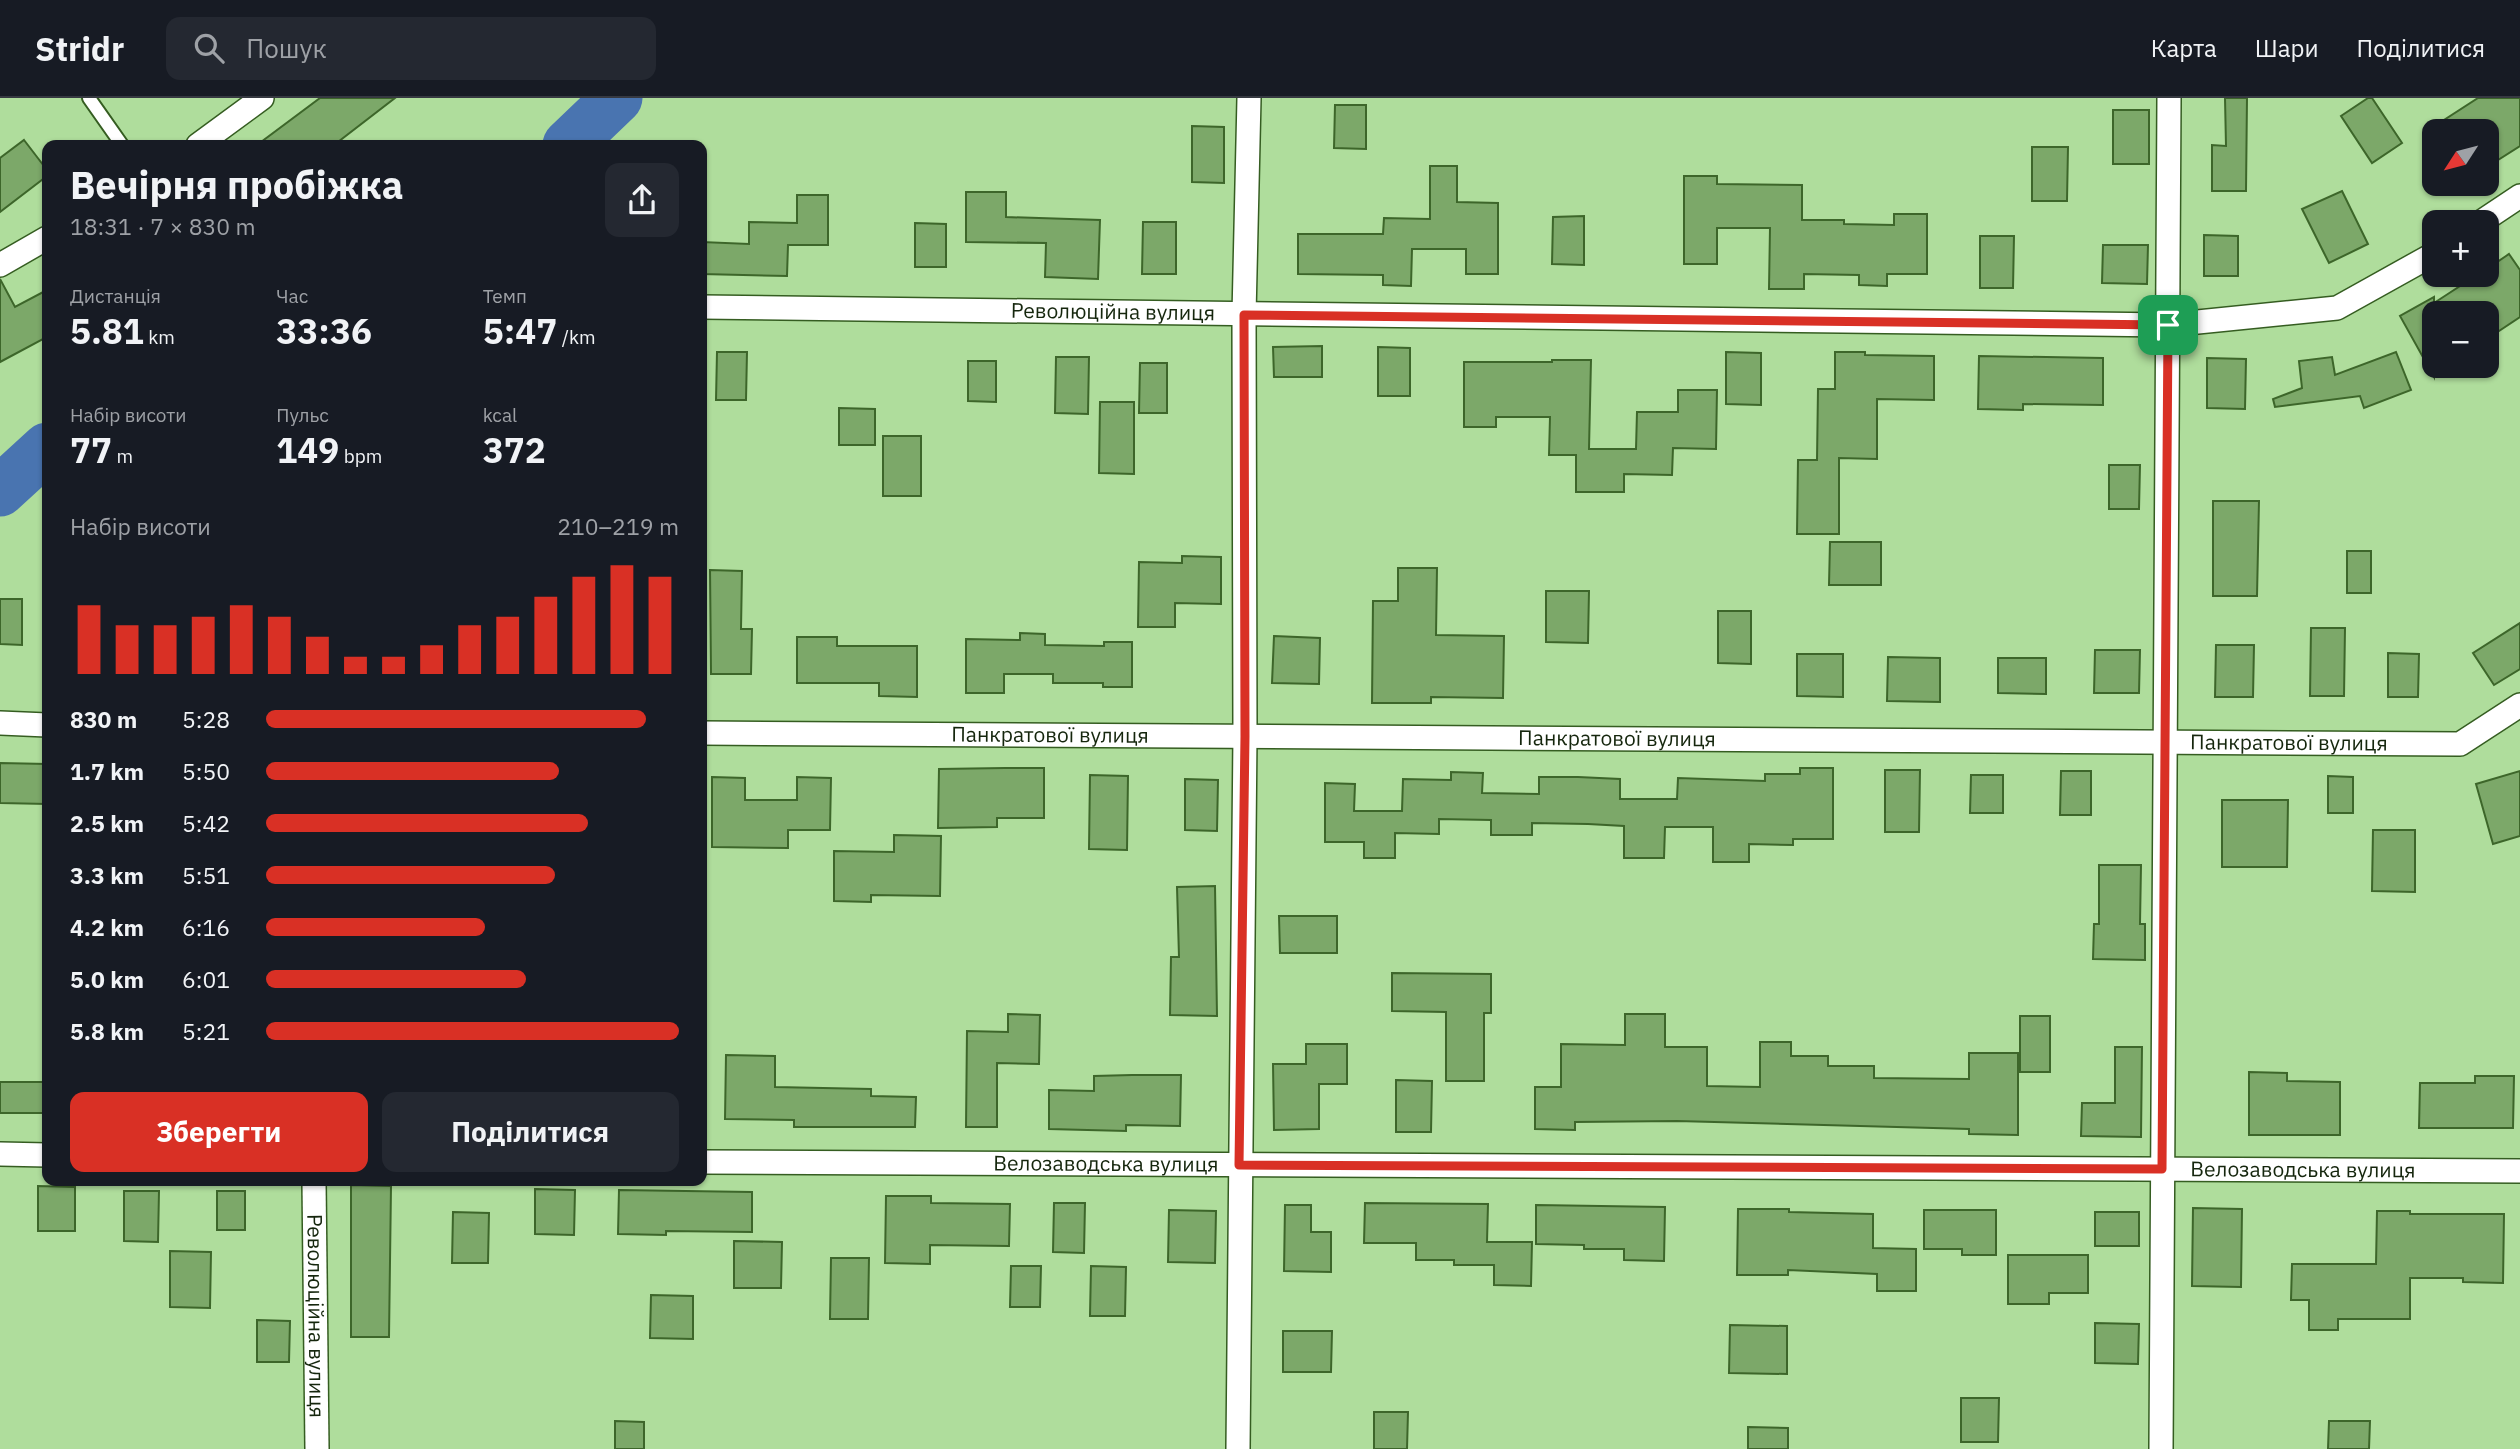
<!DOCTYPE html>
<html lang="uk">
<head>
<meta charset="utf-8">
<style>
  body { margin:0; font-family:"IBM Plex Sans",sans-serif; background:#242831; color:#f1f3f6; height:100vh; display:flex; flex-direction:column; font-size:26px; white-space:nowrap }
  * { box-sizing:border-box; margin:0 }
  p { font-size:23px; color:#9ea1a6 }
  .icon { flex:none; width:38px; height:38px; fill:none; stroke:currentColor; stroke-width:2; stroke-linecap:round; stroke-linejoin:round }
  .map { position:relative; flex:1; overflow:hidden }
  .sheet { position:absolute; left:42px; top:42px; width:665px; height:1046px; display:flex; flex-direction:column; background:#171b24; border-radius:14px; box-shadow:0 2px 5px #0004 }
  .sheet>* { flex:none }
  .needle { width:46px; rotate:234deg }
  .controls { position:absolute; left:2422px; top:21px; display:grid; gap:14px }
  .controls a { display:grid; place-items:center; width:77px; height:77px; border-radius:14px; background:#171b24; box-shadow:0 2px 5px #0004; font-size:35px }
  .pin { position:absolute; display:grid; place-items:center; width:60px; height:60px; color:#fff; margin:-30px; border-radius:14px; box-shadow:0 4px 10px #0006 }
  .round { display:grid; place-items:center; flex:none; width:74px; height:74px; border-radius:14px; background:#242831 }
  .summary { display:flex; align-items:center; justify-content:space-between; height:119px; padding:0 28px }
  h1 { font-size:38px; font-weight:800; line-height:52px }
  .metrics { display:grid; grid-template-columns:repeat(3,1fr); gap:10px; height:119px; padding:7px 28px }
  .metrics div { display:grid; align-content:center }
  .metrics b { font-size:35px; font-weight:800 }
  .metrics small { font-size:19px; font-weight:400 }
  .metrics p { font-size:19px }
  .chart { height:196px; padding:14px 28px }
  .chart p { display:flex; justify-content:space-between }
  .chart svg { width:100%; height:126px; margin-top:7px; stroke:#d93025; stroke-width:6 }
  .primary-button { display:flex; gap:14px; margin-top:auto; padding:14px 28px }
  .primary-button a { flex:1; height:80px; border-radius:14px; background:#d93025; color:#fff; font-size:28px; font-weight:800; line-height:80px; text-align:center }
  .primary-button a+a { background:#242831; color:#f1f3f6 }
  ul { padding:0 28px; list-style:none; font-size:23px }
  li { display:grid; grid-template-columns:112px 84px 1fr; align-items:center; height:52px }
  li i { height:18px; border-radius:9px; background:#d93025 }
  header { display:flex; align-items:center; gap:42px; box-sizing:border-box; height:98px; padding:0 35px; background:#171b24; border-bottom:2px solid #363941 }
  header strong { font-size:33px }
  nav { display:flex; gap:38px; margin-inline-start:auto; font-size:24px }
  .search { width:490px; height:63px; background:#242831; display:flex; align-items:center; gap:18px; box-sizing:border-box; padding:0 24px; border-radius:14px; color:#9ea1a6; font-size:26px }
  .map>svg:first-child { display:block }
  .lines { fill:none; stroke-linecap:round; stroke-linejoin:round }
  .river { stroke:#4974b0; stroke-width:51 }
  .building { fill:#7ca869; stroke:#3d662a; stroke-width:2 }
  .service-casing { stroke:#355d21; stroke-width:16 }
  .minor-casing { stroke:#355d21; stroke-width:26 }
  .service { stroke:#fff; stroke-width:12 }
  .minor { stroke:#fff; stroke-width:23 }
  .route-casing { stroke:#fff; stroke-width:14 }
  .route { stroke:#d93025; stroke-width:9 }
  .labels { text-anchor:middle; stroke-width:7; stroke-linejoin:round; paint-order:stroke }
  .street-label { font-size:21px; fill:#15260d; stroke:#dff7d6 }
</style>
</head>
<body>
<header>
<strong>Stridr</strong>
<div class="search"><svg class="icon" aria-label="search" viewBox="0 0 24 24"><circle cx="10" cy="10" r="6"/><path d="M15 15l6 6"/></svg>Пошук</div>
<nav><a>Карта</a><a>Шари</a><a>Поділитися</a></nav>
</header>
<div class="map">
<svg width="2520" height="1351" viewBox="0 0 2520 1351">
  <rect width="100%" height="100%" fill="#afdd9c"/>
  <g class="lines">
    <g class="river">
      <polyline points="568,47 617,0"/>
      <polyline points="0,393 47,350"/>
    </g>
  </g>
  <g class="building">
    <polygon points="320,0 395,0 334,47 257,47"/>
    <polygon points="2225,0 2247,0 2246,93 2212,93 2212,47 2226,48"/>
    <polygon points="2368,0 2372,0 2402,45 2372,65 2341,18"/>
    <polygon points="2478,0 2520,0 2520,48 2487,69 2487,33 2427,33"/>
    <polygon points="1335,7 1366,7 1366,51 1334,50"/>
    <rect x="2113" y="12" width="36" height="54"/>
    <polygon points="1192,28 1224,29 1224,85 1192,84"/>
    <polygon points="24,42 47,72 47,78 0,114 0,60"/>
    <polygon points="2032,49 2068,49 2067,103 2032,103"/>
    <polygon points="1430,68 1457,68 1457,104 1498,105 1498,176 1466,176 1466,151 1412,151 1411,188 1383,187 1383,177 1298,176 1298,136 1383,136 1384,120 1430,121"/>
    <polygon points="1684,78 1717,78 1717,86 1802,87 1802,122 1844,122 1844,126 1894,127 1894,116 1927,116 1927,176 1887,176 1887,188 1859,187 1859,177 1804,176 1804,191 1769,191 1770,130 1717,130 1717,166 1684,166"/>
    <polygon points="2342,93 2368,146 2329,165 2302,111"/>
    <polygon points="966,94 1006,94 1006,119 1100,122 1098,181 1045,179 1046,145 966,144"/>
    <polygon points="797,97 828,97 828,147 788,147 787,178 702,176 702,144 749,146 749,124 797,125"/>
    <polygon points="1584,118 1584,167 1552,166 1553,119"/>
    <polygon points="1143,124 1176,124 1176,176 1142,176"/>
    <polygon points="915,125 946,126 946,169 915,169"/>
    <polygon points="2204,137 2238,138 2238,178 2204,178"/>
    <polygon points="1980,138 2014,138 2013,190 1980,190"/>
    <polygon points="2103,147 2148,147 2147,186 2102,185"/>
    <polygon points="2509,156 2520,172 2520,219 2487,241 2487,215 2434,215 2434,279 2400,218 2434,199 2434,205 2477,177 2487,177 2487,171"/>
    <polygon points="0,181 15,209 47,192 47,239 0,264"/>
    <polygon points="1322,248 1322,279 1274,279 1273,249"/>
    <polygon points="1378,249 1410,250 1410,298 1378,298"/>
    <polygon points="717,254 747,254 746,302 716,302"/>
    <polygon points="1726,254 1761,255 1761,307 1726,306"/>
    <polygon points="1835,254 1865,254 1865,257 1934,258 1934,302 1877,301 1877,361 1839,360 1839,436 1797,436 1798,362 1817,362 1818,291 1835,291"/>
    <polygon points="2396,254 2411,292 2364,310 2360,298 2275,309 2273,301 2302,290 2299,263 2332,259 2335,277"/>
    <polygon points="1979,258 2103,260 2103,307 2023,306 2023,312 1978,311"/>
    <polygon points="1056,259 1089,259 1088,316 1055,315"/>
    <polygon points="2207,260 2246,261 2245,311 2207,310"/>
    <polygon points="1552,262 1591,262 1589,351 1636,351 1637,314 1678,314 1678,292 1717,292 1716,351 1673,350 1672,377 1624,376 1624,394 1576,394 1576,357 1549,357 1550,319 1496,319 1496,329 1464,329 1464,264 1552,264"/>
    <polygon points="968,263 996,263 996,304 968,303"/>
    <polygon points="1140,265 1167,265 1167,315 1139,315"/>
    <polygon points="1100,304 1134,304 1134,376 1099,375"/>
    <polygon points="839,310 875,311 875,347 839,347"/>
    <rect x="883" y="338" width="38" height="60"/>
    <polygon points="2109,367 2140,367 2139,411 2109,411"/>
    <polygon points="2213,403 2259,403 2257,498 2213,498"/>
    <polygon points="1830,444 1881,444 1881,487 1829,487"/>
    <rect x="2347" y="453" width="24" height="42"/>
    <polygon points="1182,458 1221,459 1221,506 1175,505 1175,529 1138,529 1139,464 1182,465"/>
    <polygon points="1398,470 1437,470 1436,537 1504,538 1503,600 1431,599 1431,605 1372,605 1373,503 1398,503"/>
    <polygon points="710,472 742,473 741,531 752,531 751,576 711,576"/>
    <polygon points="1546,493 1589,493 1588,545 1546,544"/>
    <polygon points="0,501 22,501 22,547 0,546"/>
    <polygon points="1718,513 1751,513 1751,566 1718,565"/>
    <polygon points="2520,525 2520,571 2494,587 2473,555"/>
    <polygon points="2311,530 2345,530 2344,598 2310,598"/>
    <polygon points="1020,535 1045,536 1045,547 1104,548 1104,544 1132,544 1132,589 1103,589 1103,585 1053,585 1053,576 1004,576 1004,595 966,595 966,541 1020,542"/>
    <polygon points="1274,538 1320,540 1319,586 1272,585"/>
    <polygon points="797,539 837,539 837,548 917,548 917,599 879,598 879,585 797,585"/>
    <polygon points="2216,547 2254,547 2253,599 2215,599"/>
    <polygon points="2095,552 2140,552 2139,595 2094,595"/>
    <polygon points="2388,555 2419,556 2418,599 2388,599"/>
    <polygon points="1797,556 1843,556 1843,599 1797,598"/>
    <polygon points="1888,559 1940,560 1940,604 1887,603"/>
    <polygon points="1998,560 2046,560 2046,596 1998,595"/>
    <polygon points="0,665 47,666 47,706 0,705"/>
    <polygon points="1005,670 1044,670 1044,720 997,720 997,729 938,730 939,671"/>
    <polygon points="1800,670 1833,670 1833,741 1793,741 1793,747 1749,746 1749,764 1713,764 1713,729 1665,729 1664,760 1624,760 1624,728 1588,726 1532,725 1532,737 1491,737 1491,722 1439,721 1439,736 1395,735 1395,760 1364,760 1364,744 1325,744 1325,685 1355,686 1354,713 1402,713 1403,681 1451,682 1451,674 1483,675 1482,695 1539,696 1539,679 1578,679 1620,681 1620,701 1677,701 1678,680 1765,683 1765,676 1800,676"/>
    <polygon points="1885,672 1920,672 1919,734 1885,734"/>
    <polygon points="2061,673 2091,673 2091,717 2060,717"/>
    <polygon points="2520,673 2520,738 2493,746 2476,686"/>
    <polygon points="1090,677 1128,678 1127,752 1089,751"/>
    <polygon points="1971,677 2003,677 2003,715 1970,715"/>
    <polygon points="2328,678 2353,679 2353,715 2328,715"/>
    <polygon points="712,679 745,680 745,702 797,702 797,679 831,680 830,732 788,732 788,750 712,749"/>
    <polygon points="1185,681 1218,682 1217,733 1185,732"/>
    <polygon points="2222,702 2288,702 2287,769 2222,769"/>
    <polygon points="2373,732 2415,732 2415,794 2372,793"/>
    <polygon points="894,737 941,738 940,798 871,797 871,804 834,803 834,753 894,754"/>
    <polygon points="2099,767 2141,767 2140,826 2145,826 2145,862 2093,861 2094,826 2099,826"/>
    <polygon points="1215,788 1217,918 1170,917 1171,859 1179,859 1177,789"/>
    <polygon points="1279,818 1337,818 1337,855 1280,855"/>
    <polygon points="1392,875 1491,876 1491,915 1484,915 1484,983 1446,983 1446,914 1392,913"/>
    <polygon points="1008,916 1040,917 1039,966 997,965 997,1029 966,1029 967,933 1008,934"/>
    <polygon points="1625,916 1665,916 1665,949 1707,949 1707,988 1760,989 1760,944 1791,944 1791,958 1828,958 1828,968 1874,968 1874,980 1969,981 1969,955 2018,955 2018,1037 1969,1036 1969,1031 1677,1023 1575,1024 1575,1032 1535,1031 1535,989 1561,989 1561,946 1625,947"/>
    <rect x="2020" y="918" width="30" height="56"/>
    <polygon points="1306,946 1347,946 1347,986 1319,986 1319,1031 1274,1032 1273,966 1306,966"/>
    <polygon points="2115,949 2142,949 2141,1039 2081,1038 2082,1005 2115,1005"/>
    <polygon points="726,957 775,958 775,989 871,991 871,998 916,999 915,1029 794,1029 794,1022 725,1021"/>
    <polygon points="2249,974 2287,975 2287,983 2340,984 2340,1037 2249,1037"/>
    <polygon points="1132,977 1181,977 1180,1028 1126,1027 1126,1033 1049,1031 1049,992 1094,993 1094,978"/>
    <polygon points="2475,978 2514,978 2513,1030 2419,1030 2420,985 2475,985"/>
    <polygon points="1396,982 1432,983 1431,1034 1396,1034"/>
    <rect x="0" y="984" width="47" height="31"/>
    <polygon points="351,1087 391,1088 389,1239 351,1239"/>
    <polygon points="38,1088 75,1089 75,1133 38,1133"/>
    <polygon points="535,1091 575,1092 574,1137 535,1136"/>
    <polygon points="619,1092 752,1094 752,1134 666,1133 666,1137 618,1136"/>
    <polygon points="124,1093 159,1093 158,1144 124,1143"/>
    <rect x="217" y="1093" width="28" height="39"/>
    <polygon points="886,1098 931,1098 931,1105 1010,1106 1009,1148 930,1147 930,1166 885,1165"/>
    <polygon points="1054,1105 1085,1105 1084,1155 1053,1154"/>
    <polygon points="1365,1105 1488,1106 1487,1144 1532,1144 1531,1188 1494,1187 1494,1167 1454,1167 1454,1162 1416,1162 1416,1145 1364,1145"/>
    <polygon points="1285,1107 1311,1107 1311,1134 1331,1134 1331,1174 1284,1173"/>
    <polygon points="1536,1107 1665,1109 1664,1163 1624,1162 1624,1151 1584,1151 1584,1147 1536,1146"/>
    <polygon points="2193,1110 2242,1111 2241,1189 2192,1188"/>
    <polygon points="1738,1111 1789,1111 1789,1114 1873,1116 1873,1150 1916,1151 1916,1193 1877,1193 1877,1176 1788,1172 1788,1177 1737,1177"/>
    <polygon points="1169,1112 1216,1113 1215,1165 1168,1164"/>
    <polygon points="1924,1112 1996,1112 1996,1157 1962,1157 1962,1151 1924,1151"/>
    <polygon points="2377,1113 2410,1113 2410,1116 2504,1116 2503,1185 2463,1184 2463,1180 2410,1180 2410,1221 2338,1221 2338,1232 2309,1232 2309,1202 2291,1202 2292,1166 2376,1166"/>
    <polygon points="453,1114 489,1115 488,1165 452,1165"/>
    <rect x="2095" y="1114" width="44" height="34"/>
    <polygon points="734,1143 782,1144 781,1190 734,1190"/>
    <polygon points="170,1153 211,1154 210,1210 170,1209"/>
    <polygon points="2008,1157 2088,1157 2088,1195 2049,1195 2049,1206 2008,1206"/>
    <polygon points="831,1160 869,1160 868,1221 830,1221"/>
    <polygon points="1011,1168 1041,1168 1040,1209 1010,1209"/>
    <polygon points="1091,1168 1126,1169 1125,1218 1090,1218"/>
    <polygon points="651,1197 693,1198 693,1241 650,1240"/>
    <polygon points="257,1222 290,1223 289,1264 257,1264"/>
    <polygon points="2095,1225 2139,1226 2138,1266 2095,1265"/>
    <polygon points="1730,1227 1787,1228 1787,1276 1729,1275"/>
    <polygon points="1283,1233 1332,1233 1331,1274 1283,1274"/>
    <polygon points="1961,1300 1999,1300 1998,1344 1961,1344"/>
    <polygon points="1374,1314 1408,1314 1407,1351 1374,1351"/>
    <polygon points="615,1323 644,1324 644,1351 615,1351"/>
    <polygon points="2329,1323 2370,1323 2369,1351 2328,1351"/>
    <polygon points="1748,1329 1788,1330 1788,1351 1748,1351"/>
  </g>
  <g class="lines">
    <g class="service-casing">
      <polyline id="service" points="89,0 122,47"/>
    </g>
    <g class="minor-casing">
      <g id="minor">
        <polyline points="198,47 262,0"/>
        <polyline points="2481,124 2520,98"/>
        <polyline points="0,167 47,140"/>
        <path id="s1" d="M702,209l1466,18 169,-17 97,-54"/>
        <polyline points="0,625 47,627"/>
        <path id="s2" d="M702,635l1758,11 60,-39"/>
        <polyline points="0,1056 47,1057"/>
        <path id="s3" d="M702,1064l1818,9"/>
        <path id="s4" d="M314,1083l3,268"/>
        <polyline points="1238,1351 1245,637 1244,217 1249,0"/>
        <polyline points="2161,1351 2169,0"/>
      </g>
    </g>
    <use href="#service" class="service"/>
    <use href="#minor" class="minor"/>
  </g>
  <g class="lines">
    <g class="route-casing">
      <polygon id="route" points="1244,217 2168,227 2162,1071 1239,1067 1245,638"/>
    </g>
    <use href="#route" class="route"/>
  </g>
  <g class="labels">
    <g class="street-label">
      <text dy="7" stroke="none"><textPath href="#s1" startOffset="411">Революційна вулиця</textPath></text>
      <text dy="7" stroke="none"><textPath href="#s2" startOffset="348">Панкратової вулиця</textPath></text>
      <text dy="7" stroke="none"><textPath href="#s2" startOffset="915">Панкратової вулиця</textPath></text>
      <text dy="7" stroke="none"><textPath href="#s2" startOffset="1587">Панкратової вулиця</textPath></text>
      <text dy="7" stroke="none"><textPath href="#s3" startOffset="404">Велозаводська вулиця</textPath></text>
      <text dy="7" stroke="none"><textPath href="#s3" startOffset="1601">Велозаводська вулиця</textPath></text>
      <text dy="7" stroke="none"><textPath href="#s4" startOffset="135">Революційна вулиця</textPath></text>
    </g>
  </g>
</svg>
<div class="controls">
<a><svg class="needle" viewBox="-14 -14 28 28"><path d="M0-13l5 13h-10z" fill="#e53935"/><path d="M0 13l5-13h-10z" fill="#9ea1a6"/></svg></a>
<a>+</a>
<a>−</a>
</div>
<div class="pin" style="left:2168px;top:227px;background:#1e9e55"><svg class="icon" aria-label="arrive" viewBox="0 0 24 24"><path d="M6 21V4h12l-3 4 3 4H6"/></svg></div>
<section class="sheet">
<div class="summary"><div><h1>Вечірня пробіжка</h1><p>18:31 · 7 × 830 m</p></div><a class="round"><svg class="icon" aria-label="share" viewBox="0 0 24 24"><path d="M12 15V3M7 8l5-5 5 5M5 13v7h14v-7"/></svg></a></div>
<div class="metrics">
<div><p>Дистанція</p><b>5.81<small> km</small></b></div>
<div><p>Час</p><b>33:36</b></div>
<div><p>Темп</p><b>5:47<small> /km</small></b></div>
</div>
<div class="metrics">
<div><p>Набір висоти</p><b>77<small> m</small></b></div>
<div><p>Пульс</p><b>149<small> bpm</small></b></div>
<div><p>kcal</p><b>372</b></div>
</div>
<div class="chart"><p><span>Набір висоти</span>210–219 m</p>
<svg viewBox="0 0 160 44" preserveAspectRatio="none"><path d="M5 44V20M15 44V27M25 44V27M35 44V24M45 44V20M55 44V24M65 44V31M75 44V38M85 44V38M95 44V34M105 44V27M115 44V24M125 44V17M135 44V10M145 44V6M155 44V10"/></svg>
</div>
<ul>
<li><b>830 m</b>5:28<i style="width:92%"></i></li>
<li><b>1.7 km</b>5:50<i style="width:71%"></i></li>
<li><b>2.5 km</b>5:42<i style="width:78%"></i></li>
<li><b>3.3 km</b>5:51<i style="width:70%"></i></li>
<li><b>4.2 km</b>6:16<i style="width:53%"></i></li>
<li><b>5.0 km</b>6:01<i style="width:63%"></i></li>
<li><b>5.8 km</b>5:21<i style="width:100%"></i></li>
</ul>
<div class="primary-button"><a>Зберегти</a><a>Поділитися</a></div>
</section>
</div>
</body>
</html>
